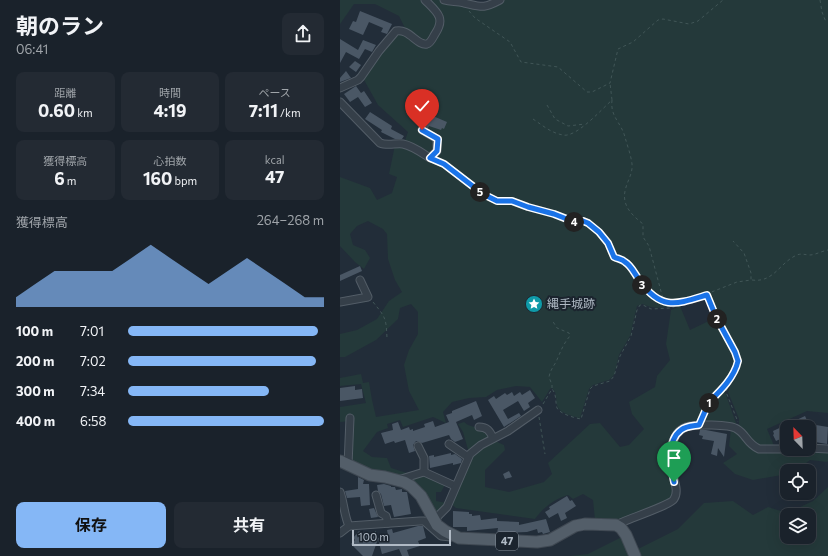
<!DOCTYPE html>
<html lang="ja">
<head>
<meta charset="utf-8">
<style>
  body { margin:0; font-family:Commissioner,"Noto Sans JP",sans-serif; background:#232a33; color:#f1f3f6; height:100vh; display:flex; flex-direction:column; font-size:15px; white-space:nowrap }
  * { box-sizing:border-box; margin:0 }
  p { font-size:13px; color:#9fa4a9 }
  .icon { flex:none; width:22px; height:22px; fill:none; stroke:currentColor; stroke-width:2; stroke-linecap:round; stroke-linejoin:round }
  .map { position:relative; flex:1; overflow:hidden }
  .sheet { display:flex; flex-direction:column; background:#1a222b; width:340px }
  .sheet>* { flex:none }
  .needle { width:26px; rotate:337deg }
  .tools { position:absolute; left:440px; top:420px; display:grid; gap:8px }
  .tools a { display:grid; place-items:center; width:36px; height:36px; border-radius:8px; background:#1a222b; box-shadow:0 4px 16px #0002,0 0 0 1px #383f47; font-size:20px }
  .scale { position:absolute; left:12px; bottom:10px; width:99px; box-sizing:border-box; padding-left:4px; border:2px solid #b0bac5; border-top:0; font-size:11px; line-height:14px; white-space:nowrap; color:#b0bac5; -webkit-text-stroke:3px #1b242e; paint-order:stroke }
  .pin { position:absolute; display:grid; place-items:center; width:34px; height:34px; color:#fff; margin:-41px -17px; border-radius:50% 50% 50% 0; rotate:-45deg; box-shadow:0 0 4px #0007 }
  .pin .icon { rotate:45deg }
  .km { position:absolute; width:20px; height:20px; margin:-10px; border-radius:50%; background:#222; color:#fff; font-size:11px; line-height:20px; text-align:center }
  .round { display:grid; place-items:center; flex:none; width:42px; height:42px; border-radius:8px; background:#232a33 }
  .overview { display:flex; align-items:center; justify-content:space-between; height:68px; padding:0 16px }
  h1 { font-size:22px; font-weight:700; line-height:30px }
  .figures { display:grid; grid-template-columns:repeat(3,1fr); gap:6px; height:68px; padding:4px 16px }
  .figures div { display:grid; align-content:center; border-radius:8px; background:#232a33; text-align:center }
  .figures b { font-size:17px; font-weight:700 }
  .figures small { font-size:11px; font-weight:400 }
  .figures p { font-size:11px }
  .chart { height:112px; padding:8px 16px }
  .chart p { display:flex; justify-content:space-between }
  .chart svg { width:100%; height:72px; margin-top:4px; fill:#85b7f6; opacity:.7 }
  .action { display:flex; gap:8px; margin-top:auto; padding:8px 16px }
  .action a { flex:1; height:46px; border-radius:8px; background:#85b7f6; color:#111; font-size:16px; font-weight:700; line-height:46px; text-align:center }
  .action a+a { background:#232a33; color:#f1f3f6 }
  ul { padding:0 16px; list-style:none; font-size:13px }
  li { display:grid; grid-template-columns:64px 48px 1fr; align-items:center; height:30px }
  li i { height:10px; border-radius:5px; background:#85b7f6 }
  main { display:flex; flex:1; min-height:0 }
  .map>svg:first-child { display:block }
  .green { fill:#24393a; fill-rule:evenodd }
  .building { fill:#4a5765 }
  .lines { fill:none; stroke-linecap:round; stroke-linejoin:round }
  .minor-casing { stroke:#535d67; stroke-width:9 }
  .primary-casing { stroke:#3f4852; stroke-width:13 }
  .path { stroke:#415657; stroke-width:1; stroke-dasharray:3 3; stroke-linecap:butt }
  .minor { stroke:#353f49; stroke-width:7 }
  .primary { stroke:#535e69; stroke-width:11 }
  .route-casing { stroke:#fff; stroke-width:8 }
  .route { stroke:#1a73e8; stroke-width:5 }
  .labels { text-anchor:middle; stroke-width:4; stroke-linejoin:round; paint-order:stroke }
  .shield { fill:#1b242e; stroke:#838d98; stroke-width:1 }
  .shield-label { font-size:11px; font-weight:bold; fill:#b0bac5 }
  .poi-label { font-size:12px; fill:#b0bac5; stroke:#1b242e; text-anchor:start }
</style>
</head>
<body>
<main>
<section class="sheet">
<div class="overview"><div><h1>朝のラン</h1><p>06:41</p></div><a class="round"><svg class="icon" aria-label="share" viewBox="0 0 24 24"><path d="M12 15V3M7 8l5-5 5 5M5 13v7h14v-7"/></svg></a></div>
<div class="figures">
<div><p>距離</p><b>0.60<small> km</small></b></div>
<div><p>時間</p><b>4:19</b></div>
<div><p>ペース</p><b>7:11<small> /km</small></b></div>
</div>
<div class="figures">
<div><p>獲得標高</p><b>6<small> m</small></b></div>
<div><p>心拍数</p><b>160<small> bpm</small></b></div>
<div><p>kcal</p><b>47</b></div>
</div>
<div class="chart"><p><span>獲得標高</span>264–268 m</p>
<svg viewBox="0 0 160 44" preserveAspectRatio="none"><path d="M0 44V38L10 30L20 22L30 22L40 22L50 22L60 14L70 6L80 14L90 22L100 30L110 22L120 14L130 22L140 30L150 38L160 38V44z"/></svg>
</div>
<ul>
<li><b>100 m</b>7:01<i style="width:97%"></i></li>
<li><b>200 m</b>7:02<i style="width:96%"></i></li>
<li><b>300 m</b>7:34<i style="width:72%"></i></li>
<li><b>400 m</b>6:58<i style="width:100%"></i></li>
</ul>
<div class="action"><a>保存</a><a>共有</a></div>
</section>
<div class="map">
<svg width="488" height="556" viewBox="0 0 488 556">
  <rect width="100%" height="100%" fill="#222d39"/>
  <g class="green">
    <polygon points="0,0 81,0 95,15 98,22 88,41 83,41 66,30 59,16 35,4 14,4 0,24"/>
    <polygon points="88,0 100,0 104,2 154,6 165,0 488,0 488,413 467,411 427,429 435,448 419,447 399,427 399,419 388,392 400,360 397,352 377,316 368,293 348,300 328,302 324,299 316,296 304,284 287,261 275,256 269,242 260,231 249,222 244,220 232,220 214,212 188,206 173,200 157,200 135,187 105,163 64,143 68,132 38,105 23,78 31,65 59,32 85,46 102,28"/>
    <path d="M55,145l8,1 40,19 30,24 23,13 16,1 15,6 26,6 18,8h12l5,1 10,9 9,10 6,15c4,3 10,3 14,7 5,4 7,10 11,16 10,16 22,24 41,23 -11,4 -25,6 -36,0l-6,2 -7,30 -11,19 -5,20 -5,5 -16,5 -4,4 -9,29c-5,-1 -17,-4 -21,-9 -5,-6 0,-15 -7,-21l-2,1 -8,13 -12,-15 -14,-1 -19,4 -11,7 -17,1 -17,4 -9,10 3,11 -13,-6 -30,10 -3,-7 -13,4 1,4 -11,4 -14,19 9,6 15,1 4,10 19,6 -10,4 -29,-7 -19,-7v-43l-12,1v-15l26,-4 -5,-19 -21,2v-8l21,-4 2,9 6,-1 3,18 4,17 43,-7 -10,-19 -5,-26 5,-15 9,-16v-22l-7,-8 -11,4 -2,11 -22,21 -31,17h-5v-23l17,-4 20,-11 12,-18 13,-9 -7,-12 -7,-21 -1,-25 -4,-5 -15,-8 -11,5 -7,8 3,11 12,5 5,8 -6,11 -9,-7 -15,-16v-69l30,11 7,12 15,-7 5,-16 -8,-3z"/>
    <path d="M340,306l10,24 25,-12c6,10 22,34 21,45l-11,29 11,31v3l-37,-3 -26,13 1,55 -3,9 -53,20h-23l-2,-20 -10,-6 -10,5 -5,-4c-14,4 -25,13 -33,24l-79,-11 -6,-5 19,-45 24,-18 11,5 1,5 -20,20v17l24,5 35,-10 8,-8 -4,-11 42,-39 10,-1 20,24 9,-2 15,-16 -12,-15 -3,-12 26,-15 2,-11 13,-16 -4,-16 5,-34z"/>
    <polygon points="124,422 128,425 147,431 150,438 129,453 123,432 118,424"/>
    <polygon points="391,429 396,430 407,444 453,451 473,450 488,451 488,461 487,462 470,460 456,471 447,471 447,474 413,480 395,474 383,463 397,454 389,446"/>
    <polygon points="80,474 106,483 101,492 96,492 96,501 107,503 98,515 66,478"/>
    <path d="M488,487v69h-190l-2,-6 42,-21 26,-26 29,-2 20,14 15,-8 19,6 26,-12zM447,515h22v22h-22z"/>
    <polygon points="282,537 291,556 230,556 248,554"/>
  </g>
  <g class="building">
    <polygon points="20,11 52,24 47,34 41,32 43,28 29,22 23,35 9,29 13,21 16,22"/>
    <polygon points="0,39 18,50 23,40 36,45 32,52 25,49 19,59 6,52 0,63"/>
    <polygon points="15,61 21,65 16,72 9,67"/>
    <polygon points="6,71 11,78 0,82 0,78"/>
    <polygon points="16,86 21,93 24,91 32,103 25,107 18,97 10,102 4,94"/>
    <polygon points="30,112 52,126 51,129 64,136 62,139 55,139 41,132 42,130 25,119"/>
    <polygon points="79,116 91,121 93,116 107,122 104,129 102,128 101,130 89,126 88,128 76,123"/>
    <polygon points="20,266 22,271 0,281 0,275"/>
    <polygon points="15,386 15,390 22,389 23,398 0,401 0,388"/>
    <polygon points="190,390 195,398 188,403 190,407 184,411 178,401 163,410 168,419 179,413 181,416 164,427 148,400 154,396 156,399 165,393 167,395 172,392 174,396 180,392 182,395"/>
    <polygon points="136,401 142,416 134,420 132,415 116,422 123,439 115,442 111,439 109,435 82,443 76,441 73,445 75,451 69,453 65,440 55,443 54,441 45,444 41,433 53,430 52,424 58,422 61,430 69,427 70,430 73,429 73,431 85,427 84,424 93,421 95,427 109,422 106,415 112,413 112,411"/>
    <polygon points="465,416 470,427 470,424 488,427 487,444 475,442 476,437 472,436 474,431 469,430 470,427 447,427 447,436 436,441 433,435 434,434 433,431"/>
    <polygon points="360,430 366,430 387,434 384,457 378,448 377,456 371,454 374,441 362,439 363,436 359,435"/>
    <polygon points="111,453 111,455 115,454 122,459 121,463 113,465 113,463 90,468 89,456 94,455 94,457"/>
    <polygon points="169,471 172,477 165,479 163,474"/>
    <polygon points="18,477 24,480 23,484 29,484 30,505 21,506 20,497 7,498 5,491 18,489"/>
    <polygon points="44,484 51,486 51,487 55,487 56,490 62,489 62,492 67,492 71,514 54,517 51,505 44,506 41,494 38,491 37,485"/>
    <polygon points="227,496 230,501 232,500 236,506 225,513 227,518 221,521 218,513 209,518 205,512 210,509 209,507"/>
    <polygon points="34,508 38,517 31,518 29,509"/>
    <polygon points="113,511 129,512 129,514 132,514 132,516 140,515 141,520 157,518 157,521 179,522 179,525 206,519 210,532 203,534 202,532 198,533 197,529 187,532 157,533 158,528 127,531 127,527 113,527"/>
    <polygon points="78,526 83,526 86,538 78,541 80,546 67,550 69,556 62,556 59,549 42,554 38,539 32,556 23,556 11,544 15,540 13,538 19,531 21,533 22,532 38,538 48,535 47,530 52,529 53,533"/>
  </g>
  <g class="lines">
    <g class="minor-casing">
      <g id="minor">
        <path d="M104,0c7,2 13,1 20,3 18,4 19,6 36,-3"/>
        <path d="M0,88l18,-8 3,-3 18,-26 17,-20c13,-3 21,15 31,13 4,-1 6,-7 8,-10 11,-16 2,-22 -10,-34"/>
        <path d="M0,102l40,41c7,3 16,0 23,1 10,2 19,9 27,14l7,-7v-12l-15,-9"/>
        <polyline points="0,302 28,297 20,280"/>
        <path d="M139,427c8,0 11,4 14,11"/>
        <polyline points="109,444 128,457"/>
        <polyline points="78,446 84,458 84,472"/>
        <polyline points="469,448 488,449"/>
        <polyline points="8,465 10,418"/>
        <polyline points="58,480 84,472 115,486"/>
        <path d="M0,492c4,11 4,23 9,34l-9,7"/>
        <polyline points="36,495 41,513 46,516 48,523"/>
        <polyline points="94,520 107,507 130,454 141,445 168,431 198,410"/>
        <path d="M276,525c9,-5 55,-20 58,-26 6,-9 -2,-22 -3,-32 -1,-9 -1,-21 4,-30 2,-4 6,-8 11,-10 8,-3 44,-3 51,2 9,5 10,15 22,20h41"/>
        <polyline points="9,526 80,521 84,521 101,536 111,537"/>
      </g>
    </g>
    <g class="primary-casing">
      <polyline id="primary" points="0,461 30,475 45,477 64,482 71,486 81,496 97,525 105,531 119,538 197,542 210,540 235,526 245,524 276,525 281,528 286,535 295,556"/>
    </g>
    <g class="path">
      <polyline points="480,0 482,12 486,22"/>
      <polyline points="129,11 135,18 170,42 181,62 218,67 247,92 252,92 270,83 278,49 293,42 318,20 323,19 349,24 358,21 383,0"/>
      <path d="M272,100c-2,17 9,22 13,37 2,8 6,18 7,27 1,10 -5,17 -7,27 -3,15 7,24 18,33v13l6,9 14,53"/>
      <polyline points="207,105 215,119 228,126 245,124"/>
      <path d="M193,119c9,6 18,14 30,16 13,3 39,-26 49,-35l-2,-17"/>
      <polyline points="96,161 104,164 143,194 157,201 172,201 188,207 214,214 232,221 243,221 248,223 259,232 268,243 274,257 286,262 303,285 315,298 323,300 328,303 347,301"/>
      <path d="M412,280c22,3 28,-18 45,-25 5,-2 8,0 13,0 5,0 12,-4 18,-5"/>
      <polyline points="368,295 376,317 395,352 398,361 386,392 398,422"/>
      <path d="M33,302c13,16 13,16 14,36"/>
      <path d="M212,388v-3l-3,-8c1,-6 4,-10 7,-15 4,-9 7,-18 14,-26l-1,-3 -12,-5 -5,-8"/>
      <path d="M203,404l9,-15c5,6 3,12 5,19 3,6 18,10 24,11l9,-30 3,-3 17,-5 4,-5 6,-20 11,-20 6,-26 3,-5h3l8,4 20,-1 66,-26 14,-2v-7l-7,-20 -11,-12"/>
      <polyline points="199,417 205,454"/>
      <polyline points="362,418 366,409 365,406 379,393 391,375"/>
      <polyline points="30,538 36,531"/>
    </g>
    <use href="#minor" class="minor"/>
    <use href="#primary" class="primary"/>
  </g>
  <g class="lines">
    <g class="route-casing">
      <path id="route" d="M82,130l16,9 -1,12 -7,7 14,6 39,30 14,7h15l16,6 26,7 18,7h11l5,2 11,9 9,11 6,14c4,2 8,2 11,5 7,4 10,13 15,19 21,30 37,23 67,14l9,22 19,35 3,9c-4,18 -20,32 -33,45l1,3 -7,16c-6,1 -13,1 -18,5 -15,11 -10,37 -7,52"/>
    </g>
    <use href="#route" class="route"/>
  </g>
  <defs>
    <g id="sight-disc" transform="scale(0.9)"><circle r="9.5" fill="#0f9aa8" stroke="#1b242e"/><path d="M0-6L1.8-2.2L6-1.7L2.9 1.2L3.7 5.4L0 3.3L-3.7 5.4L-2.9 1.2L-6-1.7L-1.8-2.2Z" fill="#fff"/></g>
  </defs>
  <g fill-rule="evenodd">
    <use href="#sight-disc" x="194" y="304"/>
  </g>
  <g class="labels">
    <rect class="shield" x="156" y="532" width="22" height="18" rx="3"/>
    <g class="shield-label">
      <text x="167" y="545">47</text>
    </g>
    <g class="poi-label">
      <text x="207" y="308">縄手城跡</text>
    </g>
  </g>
</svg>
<div class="tools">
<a><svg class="needle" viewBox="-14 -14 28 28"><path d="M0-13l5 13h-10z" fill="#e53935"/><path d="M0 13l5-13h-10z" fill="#9fa4a9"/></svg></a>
<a><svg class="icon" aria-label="locate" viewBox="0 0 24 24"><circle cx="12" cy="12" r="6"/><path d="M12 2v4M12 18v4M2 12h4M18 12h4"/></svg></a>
<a><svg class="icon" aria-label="layers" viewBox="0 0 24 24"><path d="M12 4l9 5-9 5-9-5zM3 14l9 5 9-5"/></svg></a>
</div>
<div class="scale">100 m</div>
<div class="pin" style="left:334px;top:482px;background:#1e9e55"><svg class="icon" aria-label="arrive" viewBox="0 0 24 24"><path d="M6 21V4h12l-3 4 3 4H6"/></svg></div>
<div class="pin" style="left:82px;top:130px;background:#d93025"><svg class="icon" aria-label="check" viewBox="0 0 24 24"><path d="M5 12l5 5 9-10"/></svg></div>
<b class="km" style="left:369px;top:403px">1</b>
<b class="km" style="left:377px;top:319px">2</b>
<b class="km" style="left:302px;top:285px">3</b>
<b class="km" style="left:234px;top:222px">4</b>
<b class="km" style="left:140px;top:192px">5</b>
</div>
</main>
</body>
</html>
